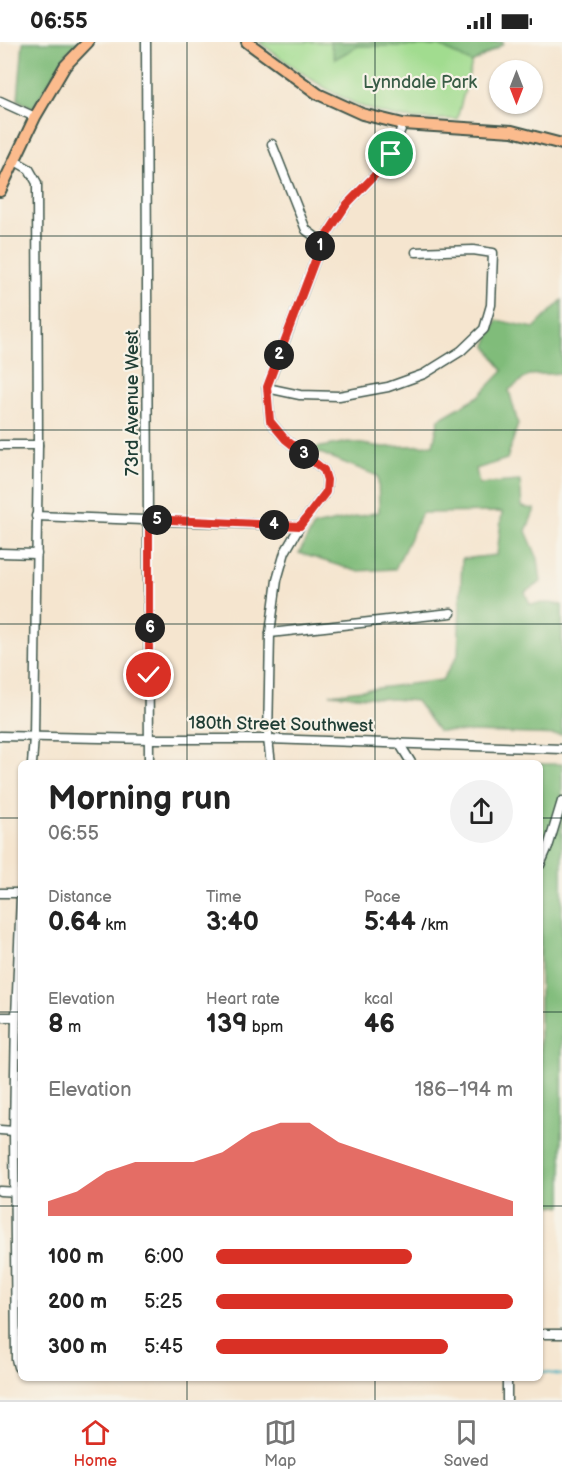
<!DOCTYPE html>
<html lang="en">
<head>
<meta charset="utf-8">
<style>
  body { margin:0; font-family:"Balsamiq Sans",sans-serif; background:#f2f2f2; color:#222; height:100vh; display:flex; flex-direction:column; font-size:22px; white-space:nowrap }
  * { box-sizing:border-box; margin:0 }
  p { font-size:20px; color:#767676 }
  .icon { flex:none; width:33px; height:33px; fill:none; stroke:currentColor; stroke-width:2; stroke-linecap:round; stroke-linejoin:round }
  .map { position:relative; flex:1; overflow:hidden }
  .drawer { position:absolute; left:18px; top:718px; width:525px; height:621px; display:flex; flex-direction:column; background:#fff; border-radius:9px; box-shadow:0 2px 4px #0004 }
  .drawer>* { flex:none }
  .needle { width:39px; rotate:180deg }
  .buttons { position:absolute; left:489px; top:18px; display:grid; gap:12px }
  .buttons a { display:grid; place-items:center; width:54px; height:54px; border-radius:50%; background:#fff; box-shadow:0 2px 4px #0004; font-size:30px }
  .pin { position:absolute; display:grid; place-items:center; width:51px; height:51px; color:#fff; margin:-26px; border:3px solid #fff; border-radius:50%; box-shadow:0 2px 6px #0007 }
  .km { position:absolute; width:30px; height:30px; margin:-15px; border-radius:50%; background:#222; color:#fff; font-size:16px; line-height:30px; text-align:center }
  .round { display:grid; place-items:center; flex:none; width:63px; height:63px; border-radius:32px; background:#f2f2f2 }
  .overview { display:flex; align-items:center; justify-content:space-between; height:102px; padding:0 30px }
  h1 { font-size:33px; font-weight:700; line-height:45px }
  .stats { display:grid; grid-template-columns:repeat(3,1fr); gap:9px; height:102px; padding:6px 30px }
  .stats div { display:grid; align-content:center }
  .stats b { font-size:26px; font-weight:700 }
  .stats small { font-size:16px; font-weight:400 }
  .stats p { font-size:16px }
  .chart { height:168px; padding:12px 30px }
  .chart p { display:flex; justify-content:space-between }
  .chart svg { width:100%; height:108px; margin-top:6px; fill:#d93025; opacity:.7 }
  ul { padding:0 30px; list-style:none; font-size:20px }
  li { display:grid; grid-template-columns:96px 72px 1fr; align-items:center; height:45px }
  li i { height:15px; border-radius:8px; background:#d93025 }
  .status { display:flex; justify-content:space-between; align-items:center; height:42px; padding:0 30px; background:#fff; direction:ltr }
  .status svg { height:16px; fill:currentColor }
  .tab-bar { display:flex; justify-content:space-around; align-items:center; height:84px; border-top:2px solid #e0e0e0; background:#fff; font-size:16px; color:#767676 }
  .tab-bar a { display:grid; justify-items:center; gap:3px }
  .tab-bar .selected { color:#d93025 }
  .map>svg:first-child { display:block }
  .green { fill:#a1dc8f; stroke:#608c62; stroke-width:1.5 }
  .forest { fill:#80bc7a; stroke:#507c57; stroke-width:1.5 }
  .lines { fill:none; stroke-linecap:round; stroke-linejoin:round }
  .stream { stroke:#40aebe; stroke-width:2 }
  .minor-casing { stroke:#3f564b; stroke-width:11 }
  .major-casing { stroke:#3f564b; stroke-width:14 }
  .minor { stroke:#fff; stroke-width:8 }
  .major { stroke:#fbbb8d; stroke-width:10 }
  .route-casing { stroke:#fff; stroke-width:12 }
  .route { stroke:#d93025; stroke-width:8 }
  .grid { fill:none; stroke:#1f3d34; stroke-width:1.5; stroke-opacity:0.55 }
  .labels { text-anchor:middle; stroke-width:4.5; stroke-linejoin:round; paint-order:stroke }
  .park-label { font-size:18px; fill:#395d46; stroke:#f7f3e8 }
  .street-label { font-size:18px; fill:#1f3d34; stroke:#f7f3e8 }
</style>
</head>
<body>
<div class="status"><b>06:55</b><svg viewBox="0 0 49 12"><path d="M0 12V9h3v3zM5 12V6h3v6zM10 12V3h3v9zM15 12V0h3v12zM26 1h20v11H26zM47 4h2v5h-2z"/></svg></div>
<div class="map">
<svg width="562" height="1358" viewBox="0 0 562 1358">
  <rect width="100%" height="100%" fill="#f7f3e8"/>
  <filter id="ink" filterUnits="userSpaceOnUse"><feTurbulence type="fractalNoise" baseFrequency=".0167" numOctaves="2"/><feDisplacementMap in="SourceGraphic" scale="12" xChannelSelector="R" yChannelSelector="G"/><feConvolveMatrix kernelMatrix="1 2 1 2 8 2 1 2 1" color-interpolation-filters="sRGB"/></filter>
  <filter id="wash" filterUnits="userSpaceOnUse"><feTurbulence type="fractalNoise" baseFrequency=".008" numOctaves="4" result="noise"/><feDisplacementMap in="SourceGraphic" scale="24" xChannelSelector="R" yChannelSelector="G"/><feGaussianBlur stdDeviation="1.35" result="paint"/><feColorMatrix in="noise" values="0 0 0 0 0 0 0 0 0 0 0 0 0 0 0 0 0 1.4 0 .05"/><feComposite in="paint" operator="in"/></filter>
  <g filter="url(#wash)">
    <rect width="100%" height="100%" fill="#f5e5cf"/>
    <path class="green" d="M259,0h244v2l-31,19 -15,56c-14,0 -28,1 -42,0 -60,-4 -110,-43 -156,-77z"/>
    <g class="forest">
      <polygon points="23,0 78,0 67,11 33,66 18,58"/>
      <polygon points="330,0 503,0 503,2 472,21 440,4 358,4 335,17"/>
      <polygon points="562,258 562,331 529,333 509,348 518,382 507,417 476,427 479,442 520,439 522,465 535,467 526,489 538,517 541,540 525,550 530,562 550,561 562,563 562,693 438,689 416,659 330,652 442,638 458,613 462,517 497,513 502,470 422,471 395,527 356,529 299,511 314,484 379,470 378,434 310,407 348,400 383,405 433,403 439,377 479,354 503,329 486,303 497,278 534,286"/>
      <polygon points="540,722 562,722 562,1164 540,1163"/>
    </g>
    <g class="lines">
      <polyline class="stream" points="540,1330 562,1333"/>
    </g>
  </g>
  <g filter="url(#ink)">
    <g class="lines">
      <g class="minor-casing">
        <g id="minor">
          <polyline points="146,0 149,722"/>
          <polyline points="0,59 35,75"/>
          <polyline points="272,102 306,188 322,200"/>
          <polyline points="15,119 29,127 37,141 38,403 34,695 32,722"/>
          <polyline points="267,346 300,353 339,354 388,345 424,332 461,309 484,287 491,263 493,211 473,208 416,210"/>
          <polyline points="0,403 38,403"/>
          <polyline points="36,474 300,484"/>
          <polyline points="0,511 37,512"/>
          <polyline points="270,591 451,571"/>
          <polyline points="0,694 150,697 268,697 562,707"/>
          <polyline points="399,701 412,722"/>
          <polyline points="271,722 268,697 270,591 277,538 285,510 300,484 326,450 327,438 324,428 285,397 270,379 267,346 322,200 347,162 374,134 391,112 403,82"/>
          <polyline points="540,823 549,802 562,759"/>
          <polyline points="0,851 21,851"/>
          <polyline points="21,854 16,975 14,1089 16,1317 18,1325 21,1328"/>
          <polyline points="0,975 16,975"/>
          <polyline points="0,1088 14,1089"/>
          <polyline points="0,1149 21,1150"/>
          <polyline points="540,1292 562,1292"/>
          <polyline points="507,1358 507,1336"/>
        </g>
      </g>
      <g class="major-casing">
        <g id="major">
          <polyline points="247,0 318,52 362,72 403,82 512,89 562,102"/>
          <polyline points="0,149 35,75 65,24 88,0"/>
        </g>
      </g>
      <use href="#minor" class="minor"/>
      <use href="#major" class="major"/>
    </g>
  </g>
  <g class="lines" filter="url(#ink)">
    <g class="route-casing">
      <polyline id="route" points="149,633 149,477 300,484 326,450 327,438 324,428 285,397 270,379 267,345 322,200 347,162 374,134 391,112"/>
    </g>
    <use href="#route" class="route"/>
  </g>
  <path class="grid" d="M187,0v722M375,0v722M0,194h562M0,388h562M0,582h562M0,776h21M540,776h22M0,970h21M540,970h22M0,1164h21M540,1164h22M187,1336v22M375,1336v22"/>
  <g class="labels">
    <g class="park-label">
      <text x="420" y="46">Lynndale Park</text>
    </g>
    <g class="street-label">
      <text transform="translate(132 361) rotate(-90)" y="6">73rd Avenue West</text>
      <text transform="translate(281 682) rotate(1)" y="6">180th Street Southwest</text>
    </g>
  </g>
</svg>
<div class="buttons">
<a><svg class="needle" viewBox="-14 -14 28 28"><path d="M0-13l5 13h-10z" fill="#e53935"/><path d="M0 13l5-13h-10z" fill="#767676"/></svg></a>
</div>
<div class="pin" style="left:391px;top:112px;background:#1e9e55"><svg class="icon" aria-label="arrive" viewBox="0 0 24 24"><path d="M6 21V4h12l-3 4 3 4H6"/></svg></div>
<div class="pin" style="left:149px;top:633px;background:#d93025"><svg class="icon" aria-label="check" viewBox="0 0 24 24"><path d="M5 12l5 5 9-10"/></svg></div>
<b class="km" style="left:320px;top:204px">1</b>
<b class="km" style="left:279px;top:313px">2</b>
<b class="km" style="left:304px;top:412px">3</b>
<b class="km" style="left:274px;top:483px">4</b>
<b class="km" style="left:157px;top:478px">5</b>
<b class="km" style="left:150px;top:586px">6</b>
<section class="drawer">
<div class="overview"><div><h1>Morning run</h1><p>06:55</p></div><a class="round"><svg class="icon" aria-label="share" viewBox="0 0 24 24"><path d="M12 15V3M7 8l5-5 5 5M5 13v7h14v-7"/></svg></a></div>
<div class="stats">
<div><p>Distance</p><b>0.64<small> km</small></b></div>
<div><p>Time</p><b>3:40</b></div>
<div><p>Pace</p><b>5:44<small> /km</small></b></div>
</div>
<div class="stats">
<div><p>Elevation</p><b>8<small> m</small></b></div>
<div><p>Heart rate</p><b>139<small> bpm</small></b></div>
<div><p>kcal</p><b>46</b></div>
</div>
<div class="chart"><p><span>Elevation</span>186–194 m</p>
<svg viewBox="0 0 160 44" preserveAspectRatio="none"><path d="M0 44V38L10 34L20 26L30 22L40 22L50 22L60 18L70 10L80 6L90 6L100 14L110 18L120 22L130 26L140 30L150 34L160 38V44z"/></svg>
</div>
<ul>
<li><b>100 m</b>6:00<i style="width:66%"></i></li>
<li><b>200 m</b>5:25<i style="width:100%"></i></li>
<li><b>300 m</b>5:45<i style="width:78%"></i></li>
</ul>
</section>
</div>
<nav class="tab-bar">
<a class="selected"><svg class="icon" aria-label="home" viewBox="0 0 24 24"><path d="M3 11l9-7 9 7M6 9v11h12V9"/></svg>Home</a>
<a><svg class="icon" aria-label="map" viewBox="0 0 24 24"><path d="M3 6l6-2 6 2 6-2v14l-6 2-6-2-6 2zM9 4v14M15 6v14"/></svg>Map</a>
<a><svg class="icon" aria-label="saved" viewBox="0 0 24 24"><path d="M7 4h10v16l-5-4-5 4z"/></svg>Saved</a>
</nav>
</body>
</html>
